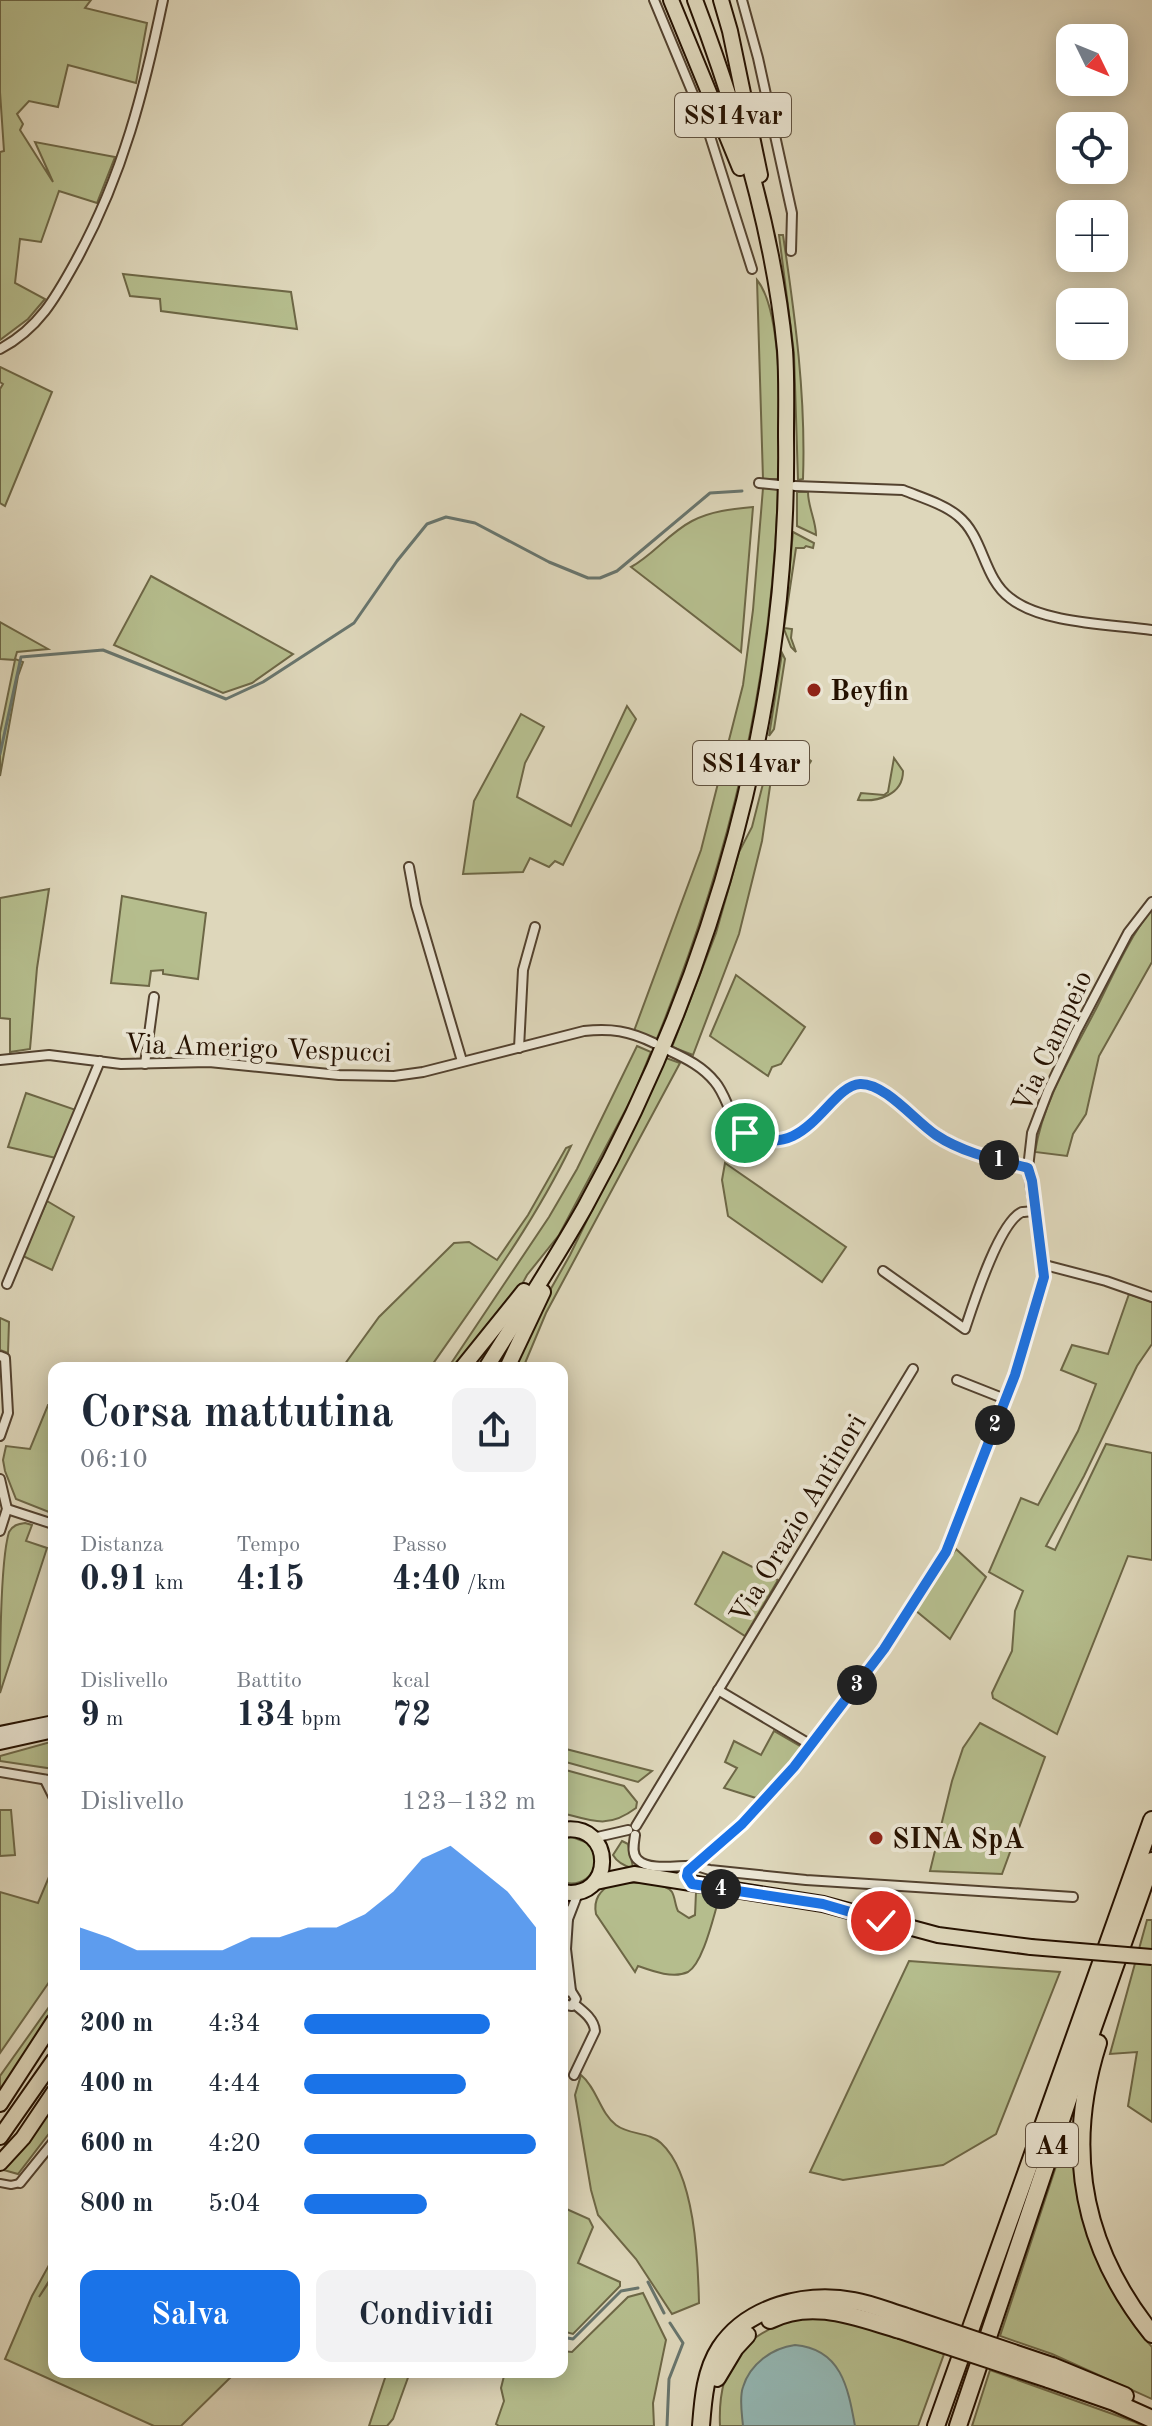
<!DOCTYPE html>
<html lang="it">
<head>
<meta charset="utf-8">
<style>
  body { margin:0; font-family:"Old Standard TT",serif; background:#f2f2f3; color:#1f2937; height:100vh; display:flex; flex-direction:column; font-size:30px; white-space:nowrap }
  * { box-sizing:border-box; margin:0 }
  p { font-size:26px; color:#747a83 }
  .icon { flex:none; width:44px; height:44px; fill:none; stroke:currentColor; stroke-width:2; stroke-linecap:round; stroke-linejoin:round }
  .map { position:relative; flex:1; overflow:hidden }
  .drawer { position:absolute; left:48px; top:1362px; width:520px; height:1016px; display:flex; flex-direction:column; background:#fff; border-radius:16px; box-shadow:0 4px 20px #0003 }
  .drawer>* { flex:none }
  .needle { width:52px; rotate:133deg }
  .controls { position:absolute; left:1056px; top:24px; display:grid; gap:16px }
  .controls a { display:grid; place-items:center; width:72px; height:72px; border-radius:16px; background:#fff; box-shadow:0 4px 20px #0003; font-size:40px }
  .pin { position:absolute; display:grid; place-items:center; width:68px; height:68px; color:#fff; margin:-34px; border:4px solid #fff; border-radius:50%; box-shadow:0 2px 8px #0007 }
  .km { position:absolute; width:40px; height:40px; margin:-20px; border-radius:50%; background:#222; color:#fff; font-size:22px; line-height:40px; text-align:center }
  .round { display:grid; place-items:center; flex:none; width:84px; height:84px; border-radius:16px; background:#f2f2f3 }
  .summary { display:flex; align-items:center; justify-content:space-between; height:136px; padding:0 32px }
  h1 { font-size:44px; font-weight:700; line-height:60px }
  .metrics { display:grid; grid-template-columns:repeat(3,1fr); gap:12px; height:136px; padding:8px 32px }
  .metrics div { display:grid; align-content:center }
  .metrics b { font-size:34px; font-weight:700 }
  .metrics small { font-size:22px; font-weight:400 }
  .metrics p { font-size:22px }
  .chart { height:224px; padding:16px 32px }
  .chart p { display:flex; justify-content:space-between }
  .chart svg { width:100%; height:144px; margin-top:8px; fill:#1a73e8; opacity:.7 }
  .button { display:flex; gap:16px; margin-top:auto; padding:16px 32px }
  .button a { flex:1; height:92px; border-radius:16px; background:#1a73e8; color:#fff; font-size:32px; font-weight:700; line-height:92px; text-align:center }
  .button a+a { background:#f2f2f3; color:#1f2937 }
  ul { padding:0 32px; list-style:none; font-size:26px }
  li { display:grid; grid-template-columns:128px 96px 1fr; align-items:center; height:60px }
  li i { height:20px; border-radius:10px; background:#1a73e8 }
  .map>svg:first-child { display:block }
  .green { fill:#b5bd8d; stroke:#6d6746; stroke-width:2 }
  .water { fill:#94b8b5; stroke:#68756d; stroke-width:2 }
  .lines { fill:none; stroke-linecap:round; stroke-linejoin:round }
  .stream { stroke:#68756d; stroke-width:3 }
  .pedestrian-casing { stroke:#53422f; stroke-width:10 }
  .minor-casing { stroke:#53422f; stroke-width:12 }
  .secondary-casing { stroke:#251100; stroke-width:16 }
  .primary-casing { stroke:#251100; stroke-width:18 }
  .trunk-casing { stroke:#251100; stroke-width:18 }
  .motorway-casing { stroke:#251100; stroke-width:20 }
  .pedestrian { stroke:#eae5d3; stroke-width:6 }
  .minor { stroke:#eae5d3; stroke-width:8 }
  .secondary { stroke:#eae5d3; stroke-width:12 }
  .primary { stroke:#ded7bb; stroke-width:14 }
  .trunk { stroke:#ded7bb; stroke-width:14 }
  .motorway { stroke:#ded7bb; stroke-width:16 }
  .primary-bridge-casing { stroke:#251100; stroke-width:18; stroke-linecap:butt }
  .motorway-bridge-casing { stroke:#251100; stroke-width:20; stroke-linecap:butt }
  .primary-bridge { stroke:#ded7bb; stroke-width:14 }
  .motorway-bridge { stroke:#ded7bb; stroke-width:16 }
  .route-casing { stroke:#fff; stroke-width:16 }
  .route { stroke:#1a73e8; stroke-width:10 }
  .poi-dot { fill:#8f2418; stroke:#eae5d3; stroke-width:3 }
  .labels { text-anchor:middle; stroke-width:8; stroke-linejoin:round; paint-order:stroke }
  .shield { fill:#eae5d3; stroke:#60513f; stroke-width:2 }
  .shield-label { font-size:26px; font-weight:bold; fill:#251100 }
  .poi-label { font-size:28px; font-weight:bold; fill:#251100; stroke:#eae5d3; text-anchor:start }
  .street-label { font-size:28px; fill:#251100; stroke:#eae5d3 }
</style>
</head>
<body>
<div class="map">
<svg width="1152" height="2426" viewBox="0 0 1152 2426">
  <rect width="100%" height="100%" fill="#ded7bb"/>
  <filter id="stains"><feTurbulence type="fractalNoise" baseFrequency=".0025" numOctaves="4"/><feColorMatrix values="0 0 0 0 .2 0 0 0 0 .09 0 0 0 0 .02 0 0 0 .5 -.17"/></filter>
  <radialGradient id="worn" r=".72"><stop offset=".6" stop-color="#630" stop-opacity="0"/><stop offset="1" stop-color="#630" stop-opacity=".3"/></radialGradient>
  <g class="green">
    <polygon points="0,0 91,0 85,8 147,23 136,83 68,65 58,107 29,101 17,114 23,124 20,130 53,182 35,142 115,157 97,203 59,191 41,242 20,239 15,283 45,299 28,319 0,340 0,152 4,151 0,92"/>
    <path d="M779,235h4c12,81 23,161 20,244l-5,1 -4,-127z"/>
    <polygon points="123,274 291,292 297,329 161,311 160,299 130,296"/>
    <path d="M757,280c28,34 22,153 22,199h-16z"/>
    <polygon points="0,367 52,392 5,506 0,503 0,389 3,384 0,382"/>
    <path d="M763,488l15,1c-6,194 -49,372 -122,552l-22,-10 67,-181 42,-165 10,-75z"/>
    <path d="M797,492h11c0,15 8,29 8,43l-19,-9z"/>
    <path d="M753,507l-12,145 -110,-85c22,-12 38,-34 61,-46 19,-10 40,-12 61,-14z"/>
    <polygon points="793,532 814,543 813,548 806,546 804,548 796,548 784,628 792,629 791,638 796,652 791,647 784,629"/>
    <polygon points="151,576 293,654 252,683 223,693 114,645"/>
    <polygon points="0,622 48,649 17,652 15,659 23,662 18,676 0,776 0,733 15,660 0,659"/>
    <polygon points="782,653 785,659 774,729 769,736"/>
    <polygon points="627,706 636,719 563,865 555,861 549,867 530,858 523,872 463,874 474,801 521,714 544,727 525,763 517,797 571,826"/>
    <polygon points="786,742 811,761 808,766 792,757 774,759 762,841 739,934 693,1055 672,1047 716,933 739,852 752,827 769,760 775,746"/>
    <path d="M894,758l9,13c0,24 -25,31 -45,29l3,-7 23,2 4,-3z"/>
    <polygon points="49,889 37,968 30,1049 10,1052 10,1019 0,1018 0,898"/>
    <polygon points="122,896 206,913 198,979 163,974 163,970 151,971 149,986 111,983"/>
    <path d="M1152,909v53l-53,94 -13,58 -13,20 -6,22 -32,-4c8,-52 39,-100 63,-147 16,-32 31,-67 54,-96z"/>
    <polygon points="736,975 805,1027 781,1064 772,1067 768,1076 710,1036"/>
    <polygon points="637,1046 651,1052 634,1094 559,1235 527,1275 514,1299 487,1325 455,1368 448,1368 549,1217 577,1169"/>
    <polygon points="666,1058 680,1063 546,1313 523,1368 514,1368 531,1324 570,1255"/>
    <polygon points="26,1093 76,1110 56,1158 8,1147"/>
    <path d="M571,1146c-38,79 -91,150 -141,222h-88l37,-51 75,-74 15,-1 28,18 31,-45 38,-67z"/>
    <polygon points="725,1163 846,1247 822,1282 728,1216 722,1180"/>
    <polygon points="47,1201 74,1217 52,1270 23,1256"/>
    <polygon points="1129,1294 1152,1302 1152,1344 1137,1366 1084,1476 1046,1546 1055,1550 1106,1444 1152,1453 1152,1560 1128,1556 1057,1734 993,1698 992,1693 1012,1651 1015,1611 1023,1591 989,1572 1021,1498 1038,1505 1078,1431 1096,1384 1061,1370 1072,1345 1108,1354"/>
    <polygon points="0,1318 9,1322 8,1353 0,1350"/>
    <polygon points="48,1405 54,1405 54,1514 16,1499 5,1471 3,1460 6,1446 30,1449"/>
    <path d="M25,1523l7,2 -6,16 21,7 -47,145c0,-39 0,-131 9,-161 4,-7 9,-8 16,-9z"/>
    <polygon points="956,1549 986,1577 950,1639 915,1610"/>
    <polygon points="723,1552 778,1580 745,1636 695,1604"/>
    <polygon points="980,1723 1045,1757 1002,1874 930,1871 952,1781 963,1748"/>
    <polygon points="774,1731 805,1749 756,1798 724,1788 737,1768 725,1762 734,1741 761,1755"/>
    <polygon points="54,1741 54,1769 0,1761 0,1756"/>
    <polygon points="562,1748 652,1771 638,1782 562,1761"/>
    <path d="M562,1769l62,17 13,16 -1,6c-28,21 -43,13 -74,5z"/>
    <polygon points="0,1810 11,1810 15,1855 0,1856"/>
    <path d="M572,1837l16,6c17,21 0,47 -26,39v-43z"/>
    <path d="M622,1841l6,3 5,23 41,6c-19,-2 -51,0 -61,-18z"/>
    <polygon points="54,1865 54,1975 0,2053 0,1892 38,1903"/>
    <path d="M612,1883c14,0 52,-3 60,9 3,5 3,13 6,19l11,7 6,-3 1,-23 18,1 4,9c-5,16 -15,61 -30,70 -15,7 -36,-1 -50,-6l-3,6 -39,-58c-3,-15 4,-23 16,-31z"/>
    <polygon points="1147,1920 1152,1920 1152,2122 1128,2106 1137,2052 1110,2054"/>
    <polygon points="909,1961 1060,1972 996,2134 943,2165 843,2180 810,2172"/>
    <polygon points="54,2000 54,2008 0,2091 0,2076"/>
    <path d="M581,2075c16,13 19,38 35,50 13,10 33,7 45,18 34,31 37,117 38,160l-27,11 -36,-55 -38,-44 -7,-25 -16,-95z"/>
    <polygon points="54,2102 54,2127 18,2174 0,2169"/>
    <path d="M1067,2133l6,7c3,26 3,55 11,81 13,44 37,92 68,126v52l-100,-45 -52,-18z"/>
    <polygon points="562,2207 589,2219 593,2227 578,2263 620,2282 620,2286 573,2334 562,2331"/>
    <polygon points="54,2256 54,2273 39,2297 51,2279 54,2287 54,2305 50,2309 54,2314 54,2372 236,2372 181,2426 154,2426 5,2359 32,2296"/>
    <polygon points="643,2293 666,2340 653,2403 654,2426 499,2426 496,2424 504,2401 501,2388 505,2372 562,2372 562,2351 572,2352 628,2297"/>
    <path d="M804,2316c49,-1 95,21 140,38l-26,72h-198c-3,-64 24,-93 84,-110z"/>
    <polygon points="990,2370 1135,2422 1143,2426 972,2426"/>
    <polygon points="387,2372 410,2372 393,2419 387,2426 369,2426"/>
  </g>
  <path class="water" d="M795,2345c46,4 53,42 60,81h-112c-1,-12 -4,-28 0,-39 7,-23 29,-39 52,-42z"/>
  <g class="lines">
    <g class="stream">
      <polyline points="0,754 21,657 103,650 226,699 263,682 354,623 397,561 427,524 446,517 475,523 549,562 588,578 600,578 617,571 710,493 742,491"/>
      <polyline points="648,2282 664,2313"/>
      <polyline points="562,2337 573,2339 621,2291 638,2288"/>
      <polyline points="667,2426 669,2379 683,2343 670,2323"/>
    </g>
    <g class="pedestrian-casing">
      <polyline id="pedestrian" points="0,2183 11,2185 20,2183"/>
    </g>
    <g class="minor-casing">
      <g id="minor">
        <polyline points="654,0 708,130 752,269"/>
        <polyline points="742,0 758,58 792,213 791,251"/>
        <path d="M0,349c40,-21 57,-54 78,-92 45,-83 66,-166 85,-257"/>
        <polyline points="759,483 779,485"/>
        <path d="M795,486l108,4c17,7 41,14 55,26 26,21 25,62 52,82 33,26 101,26 142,32"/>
        <polyline points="409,867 416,905 462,1061"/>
        <polyline points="519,1048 523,970 535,927"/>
        <path d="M670,1051c17,8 33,16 45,31 14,16 15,45 37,54 56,23 80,-52 109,-52 18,0 34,17 47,28 39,34 71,44 120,56"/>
        <path d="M0,1060l49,-5 72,9 88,-2 130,13 55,1 29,-4 161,-41c27,-3 45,0 70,12"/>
        <polyline points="145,1064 154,997"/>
        <polyline points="1045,1265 1106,1281 1152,1297"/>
        <path d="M883,1271l82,58c8,-24 34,-107 57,-117 2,0 11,-1 13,-1"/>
        <polyline points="7,1284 100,1061"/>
        <polyline points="0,1356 5,1358 8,1413 0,1436"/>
        <polyline points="957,1380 1005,1399"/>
        <polyline points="0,1479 7,1509 0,1531"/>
        <polyline points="7,1509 50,1523"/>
        <polyline points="718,1690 811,1745"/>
        <polyline points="0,1772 54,1781"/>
        <polyline points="45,1780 54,1798"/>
        <polyline points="636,1826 913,1369"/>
        <path d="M635,1835c-1,8 -4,19 3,25 12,12 45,4 59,6 4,1 8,3 13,4l96,10 267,17"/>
        <polyline points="593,1838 628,1830"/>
        <polyline points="676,1880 742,1824 794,1767 884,1649 946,1552 1015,1375 1044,1277 1028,1168 1032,1133 1048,1091 1076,1032 1128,933 1152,902"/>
        <polyline points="562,1900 568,1919 578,1893"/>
        <polyline points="568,1919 566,1949 571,1991"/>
        <polyline points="562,1992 571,1991 576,1999 572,2006 562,2004"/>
        <path d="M574,2004c9,7 20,15 21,27l-21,44"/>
        <polyline points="20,2183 54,2141"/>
      </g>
    </g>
    <g class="secondary-casing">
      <g id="secondary">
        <polyline points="0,1733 54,1722"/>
        <polyline points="0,1743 54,1731"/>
      </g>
    </g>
    <g class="primary-casing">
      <g id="primary">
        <path d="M562,1830c54,-9 53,72 0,62"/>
        <polyline points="596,1882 634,1874 823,1904 938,1935 1031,1947"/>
      </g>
    </g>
    <g class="trunk-casing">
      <g id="trunk">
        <polyline points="671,0 740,168"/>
        <polyline points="721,0 730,31 760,175"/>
        <polyline points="462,1368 524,1291"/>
        <path d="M486,1368c33,-53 68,-106 99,-161 129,-233 205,-502 201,-770 0,-29 1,-58 -1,-87 -11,-115 -49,-242 -90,-350"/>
        <polyline points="507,1368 543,1292"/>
        <polyline points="0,2104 54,2021"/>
        <polyline points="0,2137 54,2060"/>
        <polyline points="0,2163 23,2138 54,2092"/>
      </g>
    </g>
    <g class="motorway-casing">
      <g id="motorway">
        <path d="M1098,2043c-34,107 -16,204 54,291"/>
        <path d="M770,2320c43,-22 88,-2 130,10"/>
        <polyline points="1052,2366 1125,2396"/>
        <polyline points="717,2378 735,2348 747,2335"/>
        <polyline points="1048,2379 1114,2402 1152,2419"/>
        <path d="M701,2426c2,-26 4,-55 19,-78 28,-42 86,-56 134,-47 18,3 36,11 53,16"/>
        <polyline points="936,2426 1152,1820"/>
        <polyline points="958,2426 1078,2070 1152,1861"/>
      </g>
    </g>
    <use href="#pedestrian" class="pedestrian"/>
    <use href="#minor" class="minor"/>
    <use href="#secondary" class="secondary"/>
    <use href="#primary" class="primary"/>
    <use href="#trunk" class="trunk"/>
    <use href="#motorway" class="motorway"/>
    <g class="primary-bridge-casing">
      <polyline id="primary-bridge" points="1031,1947 1152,1957"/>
    </g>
    <g class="motorway-bridge-casing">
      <g id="motorway-bridge">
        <polyline points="907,2317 1052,2366"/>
        <polyline points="900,2330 1048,2379"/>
      </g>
    </g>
    <use href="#primary-bridge" class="primary-bridge"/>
    <use href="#motorway-bridge" class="motorway-bridge"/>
  </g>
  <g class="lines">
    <g class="route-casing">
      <path id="route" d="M745,1133c61,32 83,-47 115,-49 25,-1 55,37 76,51 27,18 61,25 92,33l4,13 12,96 -29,98 -69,177 -62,97 -90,118 -52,57 -54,47 -1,5 5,8 131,20 58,17"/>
    </g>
    <use href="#route" class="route"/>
  </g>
  <g class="poi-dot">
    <circle cx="814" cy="690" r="8"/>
    <circle cx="876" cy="1838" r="8"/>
  </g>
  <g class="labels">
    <g class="shield">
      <rect x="675" y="93" width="116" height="44" rx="6"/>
      <rect x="693" y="741" width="116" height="44" rx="6"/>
      <rect x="1026" y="2123" width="52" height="44" rx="6"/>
    </g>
    <g class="shield-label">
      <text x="733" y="124">SS14var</text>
      <text x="751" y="772">SS14var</text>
      <text x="1052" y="2154">A4</text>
    </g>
    <g class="poi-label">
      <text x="830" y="700">Beyfin</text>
      <text x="892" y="1848">SINA SpA</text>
    </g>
    <g class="street-label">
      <text transform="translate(1051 1041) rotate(-65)" y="10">Via Campeio</text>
      <text transform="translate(258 1047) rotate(2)" y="10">Via Amerigo Vespucci</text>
      <text transform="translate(797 1518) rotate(-59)" y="10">Via Orazio Antinori</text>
    </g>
  </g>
  <rect width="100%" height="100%" filter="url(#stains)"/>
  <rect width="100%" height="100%" fill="url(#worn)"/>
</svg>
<div class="controls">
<a><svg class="needle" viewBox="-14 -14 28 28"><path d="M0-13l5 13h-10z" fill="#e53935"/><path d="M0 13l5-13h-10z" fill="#747a83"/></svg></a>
<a><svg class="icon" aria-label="locate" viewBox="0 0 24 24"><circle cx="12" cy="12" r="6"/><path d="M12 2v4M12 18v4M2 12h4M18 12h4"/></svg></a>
<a>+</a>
<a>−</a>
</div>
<div class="pin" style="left:745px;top:1133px;background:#1e9e55"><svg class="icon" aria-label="arrive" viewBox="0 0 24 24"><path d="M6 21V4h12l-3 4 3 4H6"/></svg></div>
<div class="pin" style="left:881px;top:1921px;background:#d93025"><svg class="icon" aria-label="check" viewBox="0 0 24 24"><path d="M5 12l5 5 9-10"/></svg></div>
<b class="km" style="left:999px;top:1160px">1</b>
<b class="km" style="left:995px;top:1425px">2</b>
<b class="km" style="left:857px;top:1685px">3</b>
<b class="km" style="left:721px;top:1889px">4</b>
<section class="drawer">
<div class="summary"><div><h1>Corsa mattutina</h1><p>06:10</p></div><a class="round"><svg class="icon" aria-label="share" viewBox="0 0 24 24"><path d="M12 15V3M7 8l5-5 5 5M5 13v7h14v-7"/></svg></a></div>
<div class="metrics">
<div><p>Distanza</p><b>0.91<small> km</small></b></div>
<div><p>Tempo</p><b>4:15</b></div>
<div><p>Passo</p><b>4:40<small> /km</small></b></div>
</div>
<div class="metrics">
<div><p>Dislivello</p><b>9<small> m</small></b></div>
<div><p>Battito</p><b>134<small> bpm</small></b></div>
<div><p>kcal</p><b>72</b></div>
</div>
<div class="chart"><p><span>Dislivello</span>123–132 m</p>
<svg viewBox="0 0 160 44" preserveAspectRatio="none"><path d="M0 44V31L10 34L20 38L30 38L40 38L50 38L60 34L70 34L80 31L90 31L100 27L110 20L120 10L130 6L140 13L150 20L160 31V44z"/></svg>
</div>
<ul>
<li><b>200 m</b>4:34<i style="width:80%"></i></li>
<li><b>400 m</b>4:44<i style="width:70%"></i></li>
<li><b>600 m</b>4:20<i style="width:100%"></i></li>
<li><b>800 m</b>5:04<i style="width:53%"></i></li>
</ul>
<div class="button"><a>Salva</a><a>Condividi</a></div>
</section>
</div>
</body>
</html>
